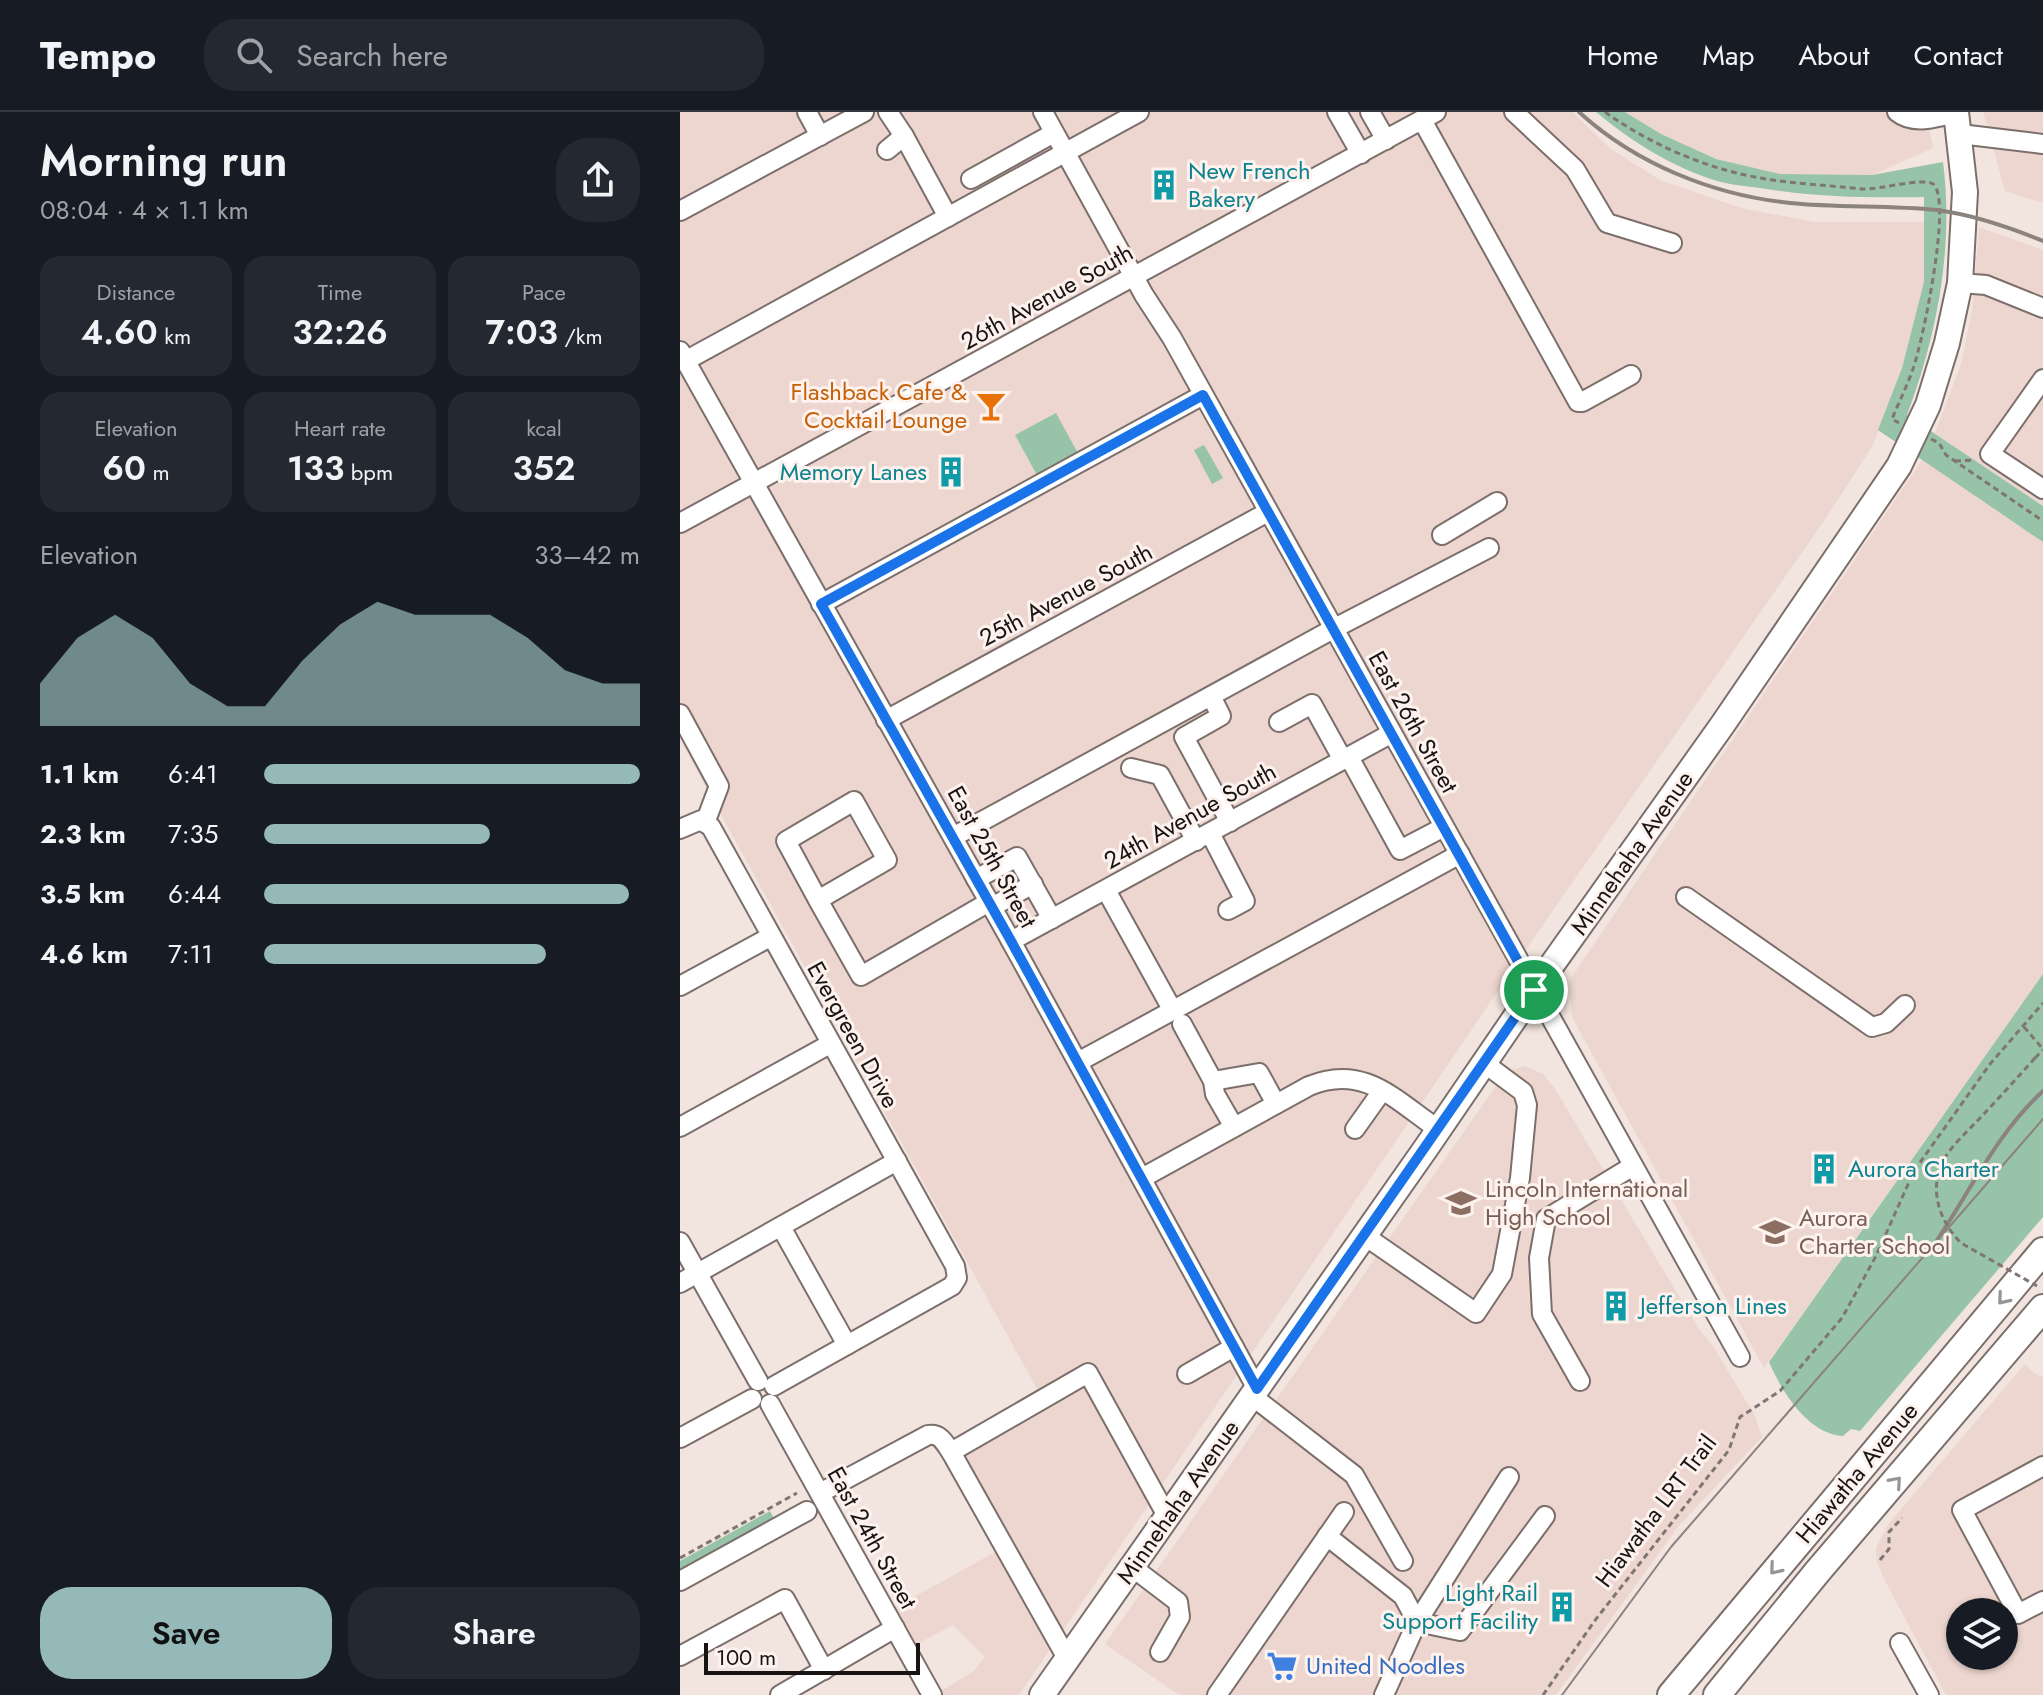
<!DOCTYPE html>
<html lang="en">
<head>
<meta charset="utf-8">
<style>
  body { margin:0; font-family:Jost,sans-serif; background:#242831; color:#f1f3f6; height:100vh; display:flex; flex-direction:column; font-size:30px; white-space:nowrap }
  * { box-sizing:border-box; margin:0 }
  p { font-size:26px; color:#9ea1a6 }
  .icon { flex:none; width:44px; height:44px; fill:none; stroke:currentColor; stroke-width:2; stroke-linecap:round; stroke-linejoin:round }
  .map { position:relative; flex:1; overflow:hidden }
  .drawer { display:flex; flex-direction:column; background:#171b24; width:680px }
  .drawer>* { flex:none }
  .buttons { position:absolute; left:1266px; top:1486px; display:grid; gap:16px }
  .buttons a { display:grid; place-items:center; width:72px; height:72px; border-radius:50%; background:#171b24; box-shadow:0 2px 6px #0004; font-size:40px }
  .scale { position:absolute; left:24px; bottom:20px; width:216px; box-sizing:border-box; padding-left:8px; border:4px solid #181412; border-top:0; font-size:22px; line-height:28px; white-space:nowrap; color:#181412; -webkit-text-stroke:6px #fdf2ee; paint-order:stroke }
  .pin { position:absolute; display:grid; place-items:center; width:68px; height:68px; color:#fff; margin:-34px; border:4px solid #fff; border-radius:50%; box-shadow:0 2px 8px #0007 }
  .round { display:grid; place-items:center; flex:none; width:84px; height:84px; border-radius:32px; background:#242831 }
  .overview { display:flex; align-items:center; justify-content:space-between; height:136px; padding:0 40px }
  h1 { font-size:44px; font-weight:600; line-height:60px }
  .stats { display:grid; grid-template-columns:repeat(3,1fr); gap:12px; height:136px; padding:8px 40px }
  .stats div { display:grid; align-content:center; border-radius:20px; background:#242831; text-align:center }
  .stats b { font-size:34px; font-weight:600 }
  .stats small { font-size:22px; font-weight:400 }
  .stats p { font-size:22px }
  .chart { height:224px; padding:16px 40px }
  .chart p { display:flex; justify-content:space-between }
  .chart svg { width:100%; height:144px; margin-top:8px; fill:#95b8b9; opacity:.7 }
  .cta { display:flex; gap:16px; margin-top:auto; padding:16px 40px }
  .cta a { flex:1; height:92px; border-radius:32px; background:#95b8b9; color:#111; font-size:32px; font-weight:600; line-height:92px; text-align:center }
  .cta a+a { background:#242831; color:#f1f3f6 }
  ul { padding:0 40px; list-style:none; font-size:26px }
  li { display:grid; grid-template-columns:128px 96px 1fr; align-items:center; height:60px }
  li i { height:20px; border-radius:10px; background:#95b8b9 }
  header { display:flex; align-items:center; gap:48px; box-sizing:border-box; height:112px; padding:0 40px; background:#171b24; border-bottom:2px solid #363941 }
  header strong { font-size:38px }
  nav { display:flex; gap:44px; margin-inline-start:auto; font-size:28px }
  .search { width:560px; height:72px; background:#242831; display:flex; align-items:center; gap:20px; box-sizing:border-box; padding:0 28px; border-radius:32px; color:#9ea1a6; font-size:30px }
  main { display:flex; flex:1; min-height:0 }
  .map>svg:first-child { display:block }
  .built { fill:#edd6cf; fill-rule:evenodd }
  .green { fill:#97c3a8 }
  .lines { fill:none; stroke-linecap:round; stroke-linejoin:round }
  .minor-casing { stroke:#7c6f6b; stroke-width:22 }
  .major-casing { stroke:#7c6f6b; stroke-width:28 }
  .highway-casing { stroke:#7c6f6b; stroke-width:30 }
  .path { stroke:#7f7673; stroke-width:3; stroke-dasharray:6 4; stroke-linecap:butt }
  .minor { stroke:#fff; stroke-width:18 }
  .major { stroke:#fff; stroke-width:24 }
  .highway { stroke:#fff; stroke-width:26 }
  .tram { stroke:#8c837f; stroke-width:2 }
  .rail { stroke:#8c837f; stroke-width:4 }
  .path-bridge { stroke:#7f7673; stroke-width:3; stroke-dasharray:6 4; stroke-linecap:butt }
  .oneway { stroke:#979594 }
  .route-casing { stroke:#fff; stroke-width:16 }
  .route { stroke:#1a73e8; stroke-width:10 }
  .labels { text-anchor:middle; stroke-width:6; stroke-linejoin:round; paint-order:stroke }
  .culture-label { font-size:24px; fill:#0d838f; stroke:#fdf2ee; text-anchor:start }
  .street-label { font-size:24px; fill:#181412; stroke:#fdf2ee }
  .food-label { font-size:24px; fill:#c56008; stroke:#fdf2ee; text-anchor:end }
  .education-label { font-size:24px; fill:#785e54; stroke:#fdf2ee; text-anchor:start }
  .shop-label { font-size:24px; fill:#366cbe; stroke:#fdf2ee; text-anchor:start }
</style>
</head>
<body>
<header>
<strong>Tempo</strong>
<div class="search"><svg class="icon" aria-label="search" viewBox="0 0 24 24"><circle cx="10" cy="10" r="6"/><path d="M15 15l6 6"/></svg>Search here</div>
<nav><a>Home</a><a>Map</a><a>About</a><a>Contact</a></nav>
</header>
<main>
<section class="drawer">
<div class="overview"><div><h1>Morning run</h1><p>08:04 · 4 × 1.1 km</p></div><a class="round"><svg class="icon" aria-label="share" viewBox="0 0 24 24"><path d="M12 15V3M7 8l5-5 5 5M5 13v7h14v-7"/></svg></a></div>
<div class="stats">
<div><p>Distance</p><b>4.60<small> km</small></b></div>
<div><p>Time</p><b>32:26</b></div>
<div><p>Pace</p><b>7:03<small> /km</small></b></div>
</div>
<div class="stats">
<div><p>Elevation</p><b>60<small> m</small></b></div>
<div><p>Heart rate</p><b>133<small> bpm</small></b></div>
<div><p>kcal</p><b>352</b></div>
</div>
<div class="chart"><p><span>Elevation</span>33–42 m</p>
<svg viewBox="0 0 160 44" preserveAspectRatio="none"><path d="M0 44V31L10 17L20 10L30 17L40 31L50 38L60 38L70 24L80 13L90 6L100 10L110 10L120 10L130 17L140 27L150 31L160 31V44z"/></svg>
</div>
<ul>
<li><b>1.1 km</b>6:41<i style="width:100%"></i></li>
<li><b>2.3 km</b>7:35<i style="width:60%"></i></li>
<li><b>3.5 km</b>6:44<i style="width:97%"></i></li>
<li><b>4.6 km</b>7:11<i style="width:75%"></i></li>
</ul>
<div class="cta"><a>Save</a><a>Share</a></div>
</section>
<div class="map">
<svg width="1363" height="1583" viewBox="0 0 1363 1583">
  <rect width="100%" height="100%" fill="#f2e4df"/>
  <g class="built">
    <polygon points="0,0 892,0 931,37 980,68 1061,96 1135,110 1246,110 1244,171 1222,256 1193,333 1146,406 867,807 339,1583 264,1583 261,1579 294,1559 305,1545 273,1513 235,1533 214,1496 330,1432 278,1338 362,1286 0,628"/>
    <polygon points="945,0 1246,0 1253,36 1192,63 1100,62 1036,47 981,22"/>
    <polygon points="1303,0 1363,0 1363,91 1325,79"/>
    <polygon points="1299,115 1363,138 1363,394 1255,321 1281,252 1292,199"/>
    <polygon points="1242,348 1363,430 1363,862 1084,1256 892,905 889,869"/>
    <polygon points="845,954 863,962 875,977 1018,1216 1033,1234 1075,1304 1082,1325 998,1415 876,1583 500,1583 493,1579 425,1532 818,971 828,959"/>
    <path d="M1345,1252l10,10 8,3v318h-97l-63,-118 -6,-15 -1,-14 13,-25zM1280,1500h44v44h-44z"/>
  </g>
  <g class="green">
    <path d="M916,0h29l36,22 55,25 64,15 92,1 71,-13c11,86 -6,173 -36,253l136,91v36l-165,-112 24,-62 22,-86v-85c-56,1 -109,0 -164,-9 -14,-2 -29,-3 -43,-7 -45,-14 -85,-39 -121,-69z"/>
    <polygon points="376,301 400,345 359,367 335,323"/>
    <polygon points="524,333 543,366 532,372 514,338"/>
    <path d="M1363,862v243l-183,214 -9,-2 -8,7c-35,-2 -61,-44 -74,-74z"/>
    <polygon points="90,1399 97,1412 0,1466 0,1449"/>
  </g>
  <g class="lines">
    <g class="minor-casing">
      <g id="minor">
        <polyline points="127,0 140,24"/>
        <polyline points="208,0 224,24 268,105"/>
        <polyline points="363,0 464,183 492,226 1060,1245"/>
        <polyline points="657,0 681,42"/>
        <polyline points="690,0 706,28"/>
        <polyline points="834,0 895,57 927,111 992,131"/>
        <path d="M1217,0c18,14 39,5 60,1"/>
        <polyline points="742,8 898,290 902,290 951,263"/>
        <polyline points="1280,22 1363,32"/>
        <polyline points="207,38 224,24"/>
        <polyline points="291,67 374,21"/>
        <polyline points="0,99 184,0"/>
        <polyline points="1280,171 1306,173 1363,196"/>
        <polyline points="0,239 331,829 577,1277"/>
        <polyline points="5,249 459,0"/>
        <polyline points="1363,267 1310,342 1363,377"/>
        <polyline points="0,411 756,0"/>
        <polyline points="762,423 817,390"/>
        <polyline points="141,492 523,283"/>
        <polyline points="531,584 541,604 504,625 550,710"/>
        <polyline points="0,602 39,674 25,711"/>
        <polyline points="206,608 588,400"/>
        <polyline points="599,610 632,592 663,648"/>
        <polyline points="669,645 720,738 764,715"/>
        <polyline points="451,656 480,663 516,729"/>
        <polyline points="0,717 21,708 31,715 275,1154 277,1166 272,1174 94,1274"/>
        <polyline points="530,721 565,789 548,798"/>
        <polyline points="273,725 653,517 809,436"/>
        <polyline points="296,767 337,745 372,807"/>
        <polyline points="426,778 493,899"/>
        <polyline points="1006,785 1192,915 1206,911 1225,893"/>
        <polyline points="138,788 106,729 174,689 207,748 138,788 181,864 309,790"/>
        <polyline points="312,795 353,772"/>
        <polyline points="331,829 712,621"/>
        <polyline points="0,874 90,825"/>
        <polyline points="502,912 533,969 535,982 554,1015"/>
        <polyline points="398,950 780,742"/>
        <polyline points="533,969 579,961 596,992"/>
        <polyline points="0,1015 150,932"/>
        <polyline points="675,1017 702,979"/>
        <path d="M462,1066l167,-92c55,-23 86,14 130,44"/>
        <polyline points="101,1115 167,1233"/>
        <polyline points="685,1124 796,1201 822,1162 840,1066 847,993 843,980 804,951"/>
        <polyline points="0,1130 78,1269"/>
        <polyline points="0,1171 217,1049"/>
        <polyline points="507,1262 554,1235"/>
        <polyline points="900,1269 862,1202 859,1146 866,1107 953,1054"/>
        <polyline points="572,1284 674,1363 723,1449"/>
        <polyline points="90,1292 252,1583"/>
        <polyline points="0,1326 72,1287"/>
        <polyline points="1363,1354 1282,1398 1338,1502 1363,1489"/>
        <path d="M140,1381l108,-58c12,-2 16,7 23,17"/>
        <polyline points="647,1424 723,1484 737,1510"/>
        <polyline points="452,1455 498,1490 500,1505 480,1540"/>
        <polyline points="0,1469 127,1399"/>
        <polyline points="737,1510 829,1365"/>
        <polyline points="1220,1531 1249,1583"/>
        <polyline points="0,1544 105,1487 144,1558"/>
        <polyline points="388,1548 271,1340 408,1261 487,1404"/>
        <polyline points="100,1583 215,1516"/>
        <polyline points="537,1583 664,1400"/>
        <polyline points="704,1583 737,1510 780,1519 865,1404"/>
      </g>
    </g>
    <g class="major-casing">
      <polyline id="major" points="362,1583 746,1036 854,878 1043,612 1219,354 1248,293 1267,231 1280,171 1285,80 1276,0"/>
    </g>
    <g class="highway-casing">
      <g id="highway">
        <polyline points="991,1583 1363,1139"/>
        <polyline points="1037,1583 1138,1459 1363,1196"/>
      </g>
    </g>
    <g class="path">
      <path d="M925,0c45,32 99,56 155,66 33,6 68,7 102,11 17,1 61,-12 71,-5 20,15 -11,160 -20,185 -6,17 -14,33 -21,50l7,4"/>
      <polyline points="1251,327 1259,331 1266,343 1363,409"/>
      <polyline points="1275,349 1295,348"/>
      <polyline points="1344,915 1363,937"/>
      <polyline points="1355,946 1363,938"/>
      <polyline points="0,1446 117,1381"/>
      <polyline points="1200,1448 1209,1437 1209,1420 1222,1406"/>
      <polyline points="863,1583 916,1507 1049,1338 1060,1305 1100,1279 1162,1206 1196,1144 1234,1059 1310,952 1363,891"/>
    </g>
    <use href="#minor" class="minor"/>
    <use href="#major" class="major"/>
    <use href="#highway" class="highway"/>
    <polyline class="tram" points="882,1583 991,1435 1363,1007"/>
    <g class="rail">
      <path d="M899,0c57,52 134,83 211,91 49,5 98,2 147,7 37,5 72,17 106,31"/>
      <path d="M1251,1137c37,-53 64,-114 112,-158"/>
    </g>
    <path class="path-bridge" d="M1355,946c-18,20 -36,40 -54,59 -12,13 -28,27 -37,42 -16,29 -5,62 17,84l76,43"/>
  </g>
  <defs><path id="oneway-chevron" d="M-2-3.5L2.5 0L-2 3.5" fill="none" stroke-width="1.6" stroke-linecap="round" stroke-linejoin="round" transform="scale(2)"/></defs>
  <g class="oneway">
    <use href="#oneway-chevron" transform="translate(1323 1187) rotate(130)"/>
    <use href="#oneway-chevron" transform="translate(1216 1370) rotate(-49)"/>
    <use href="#oneway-chevron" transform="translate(1095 1457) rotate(130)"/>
  </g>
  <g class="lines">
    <g class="route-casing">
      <polygon id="route" points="523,283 854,878 577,1277 331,829 141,492"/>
    </g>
    <use href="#route" class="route"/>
  </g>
  <defs>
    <g id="building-bare" transform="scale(2.4)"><path d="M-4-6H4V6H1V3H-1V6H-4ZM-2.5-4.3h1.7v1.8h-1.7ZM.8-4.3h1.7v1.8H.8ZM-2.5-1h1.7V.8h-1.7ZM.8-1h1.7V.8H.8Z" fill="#0f9aa8" stroke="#fdf2ee" stroke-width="2.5" paint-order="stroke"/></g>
    <g id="bar-bare" transform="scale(2.4)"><path d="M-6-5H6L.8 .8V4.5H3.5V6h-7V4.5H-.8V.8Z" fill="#e8710a" stroke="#fdf2ee" stroke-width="2.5" paint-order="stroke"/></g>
    <g id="school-bare" transform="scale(2.4)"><path d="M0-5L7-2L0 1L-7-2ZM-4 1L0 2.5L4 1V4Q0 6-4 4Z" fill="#8d6e63" stroke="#fdf2ee" stroke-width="2.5" paint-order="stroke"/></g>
    <g id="supermarket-bare" transform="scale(2.4)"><path d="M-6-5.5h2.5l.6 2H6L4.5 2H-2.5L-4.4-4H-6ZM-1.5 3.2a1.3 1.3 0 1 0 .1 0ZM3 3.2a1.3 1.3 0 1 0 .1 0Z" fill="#3f7fe0" stroke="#fdf2ee" stroke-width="2.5" paint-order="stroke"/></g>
  </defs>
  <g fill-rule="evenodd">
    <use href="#building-bare" x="484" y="73"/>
    <use href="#bar-bare" x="311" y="294"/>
    <use href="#building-bare" x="271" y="360"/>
    <use href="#building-bare" x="1144" y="1057"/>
    <use href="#school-bare" x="781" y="1091"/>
    <use href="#school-bare" x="1095" y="1120"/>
    <use href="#building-bare" x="936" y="1194"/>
    <use href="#building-bare" x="882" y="1495"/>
    <use href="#supermarket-bare" x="602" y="1554"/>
  </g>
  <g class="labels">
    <g class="culture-label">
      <text x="508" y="67">New French<tspan x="508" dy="28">Bakery</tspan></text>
      <text x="247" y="368" text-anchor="end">Memory Lanes</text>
      <text x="1168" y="1065">Aurora Charter</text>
      <text x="960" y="1202">Jefferson Lines</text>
      <text x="858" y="1489" text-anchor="end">Light Rail<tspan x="858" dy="28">Support Facility</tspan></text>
    </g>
    <g class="street-label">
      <text transform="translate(367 185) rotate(-29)" y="8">26th Avenue South</text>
      <text transform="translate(386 483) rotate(-28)" y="8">25th Avenue South</text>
      <text transform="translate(733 610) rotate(61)" y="8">East 26th Street</text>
      <text transform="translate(510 704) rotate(-29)" y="8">24th Avenue South</text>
      <text transform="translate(952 741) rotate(-55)" y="8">Minnehaha Avenue</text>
      <text transform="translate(312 745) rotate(61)" y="8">East 25th Street</text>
      <text transform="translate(173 923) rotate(61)" y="8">Evergreen Drive</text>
      <text transform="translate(1177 1361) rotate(-50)" y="8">Hiawatha Avenue</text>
      <text transform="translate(498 1390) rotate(-55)" y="8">Minnehaha Avenue</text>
      <text transform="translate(976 1399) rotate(-53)" y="8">Hiawatha LRT Trail</text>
      <text transform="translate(192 1426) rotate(61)" y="8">East 24th Street</text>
    </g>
    <g class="food-label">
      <text x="287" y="288">Flashback Cafe &amp;<tspan x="287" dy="28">Cocktail Lounge</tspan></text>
    </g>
    <g class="education-label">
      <text x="805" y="1085">Lincoln International<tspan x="805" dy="28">High School</tspan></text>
      <text x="1119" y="1114">Aurora<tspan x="1119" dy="28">Charter School</tspan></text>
    </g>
    <g class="shop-label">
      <text x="626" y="1562">United Noodles</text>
    </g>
  </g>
</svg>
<div class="buttons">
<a><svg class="icon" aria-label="layers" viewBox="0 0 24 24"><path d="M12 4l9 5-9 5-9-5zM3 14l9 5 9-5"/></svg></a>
</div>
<div class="scale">100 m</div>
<div class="pin" style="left:854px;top:878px;background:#1e9e55"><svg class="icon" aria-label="arrive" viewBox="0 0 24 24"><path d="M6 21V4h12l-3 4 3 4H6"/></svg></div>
</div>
</main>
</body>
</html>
